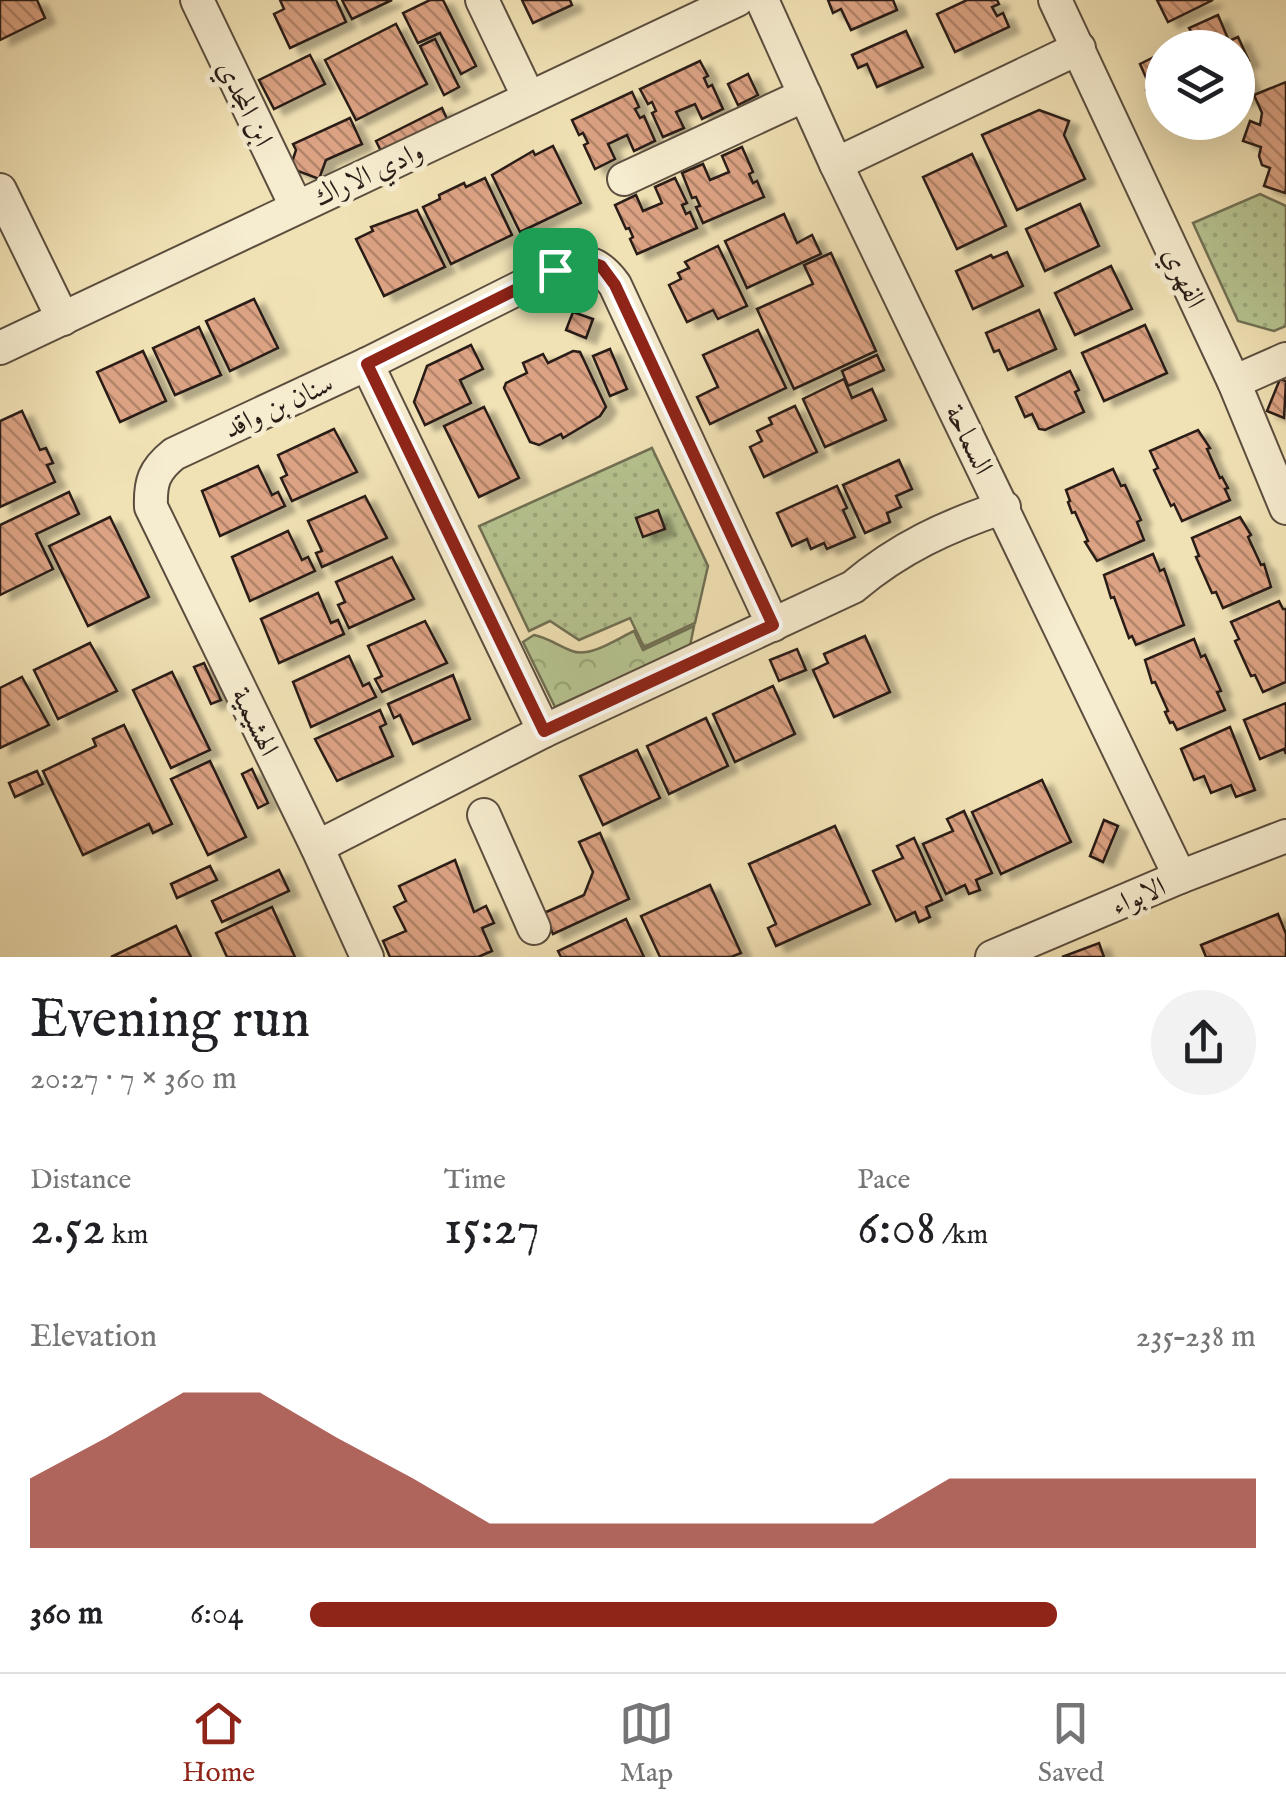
<!DOCTYPE html>
<html lang="en">
<head>
<meta charset="utf-8">
<style>
  body { margin:0; font-family:"IM FELL English",Amiri,serif; background:#f2f2f2; color:#202124; height:100vh; display:flex; flex-direction:column; font-size:38px; white-space:nowrap }
  * { box-sizing:border-box; margin:0 }
  p { font-size:32px; color:#757577 }
  .icon { flex:none; width:55px; height:55px; fill:none; stroke:currentColor; stroke-width:2; stroke-linecap:round; stroke-linejoin:round }
  .map { position:relative; height:957px; overflow:hidden }
  .panel { display:flex; flex-direction:column; background:#fff; flex:1 }
  .panel>* { flex:none }
  .tools { position:absolute; left:1145px; top:30px; display:grid; gap:20px }
  .tools a { display:grid; place-items:center; width:110px; height:110px; border-radius:50%; background:#fff; box-shadow:0 10px 40px #0002; font-size:50px }
  .pin { position:absolute; display:grid; place-items:center; width:85px; height:85px; color:#fff; margin:-42px; border-radius:20px; box-shadow:0 5px 15px #0006 }
  .round { display:grid; place-items:center; flex:none; width:105px; height:105px; border-radius:52px; background:#f2f2f2 }
  .summary { display:flex; align-items:center; justify-content:space-between; height:170px; padding:0 30px }
  h1 { font-size:55px; font-weight:600; line-height:75px }
  .stats { display:grid; grid-template-columns:repeat(3,1fr); gap:15px; height:170px; padding:10px 30px }
  .stats div { display:grid; align-content:center }
  .stats b { font-size:50px; font-weight:600 }
  .stats small { font-size:28px; font-weight:400 }
  .stats p { font-size:28px }
  .chart { height:280px; padding:20px 30px }
  .chart p { display:flex; justify-content:space-between }
  .chart svg { width:100%; height:180px; margin-top:10px; fill:#8f2418; opacity:.7 }
  ul { padding:0 30px; list-style:none; font-size:32px }
  li { display:grid; grid-template-columns:160px 120px 1fr; align-items:center; height:75px }
  li i { height:25px; border-radius:12px; background:#8f2418 }
  .menu { display:flex; justify-content:space-around; align-items:center; height:140px; border-top:2px solid #e0e0e0; background:#fff; font-size:28px; color:#757577 }
  .menu a { display:grid; justify-items:center; gap:5px }
  .menu .selected { color:#8f2418 }
  .map>svg:first-child { display:block }
  .green { fill:url(#green-dots); stroke:#707054; stroke-width:2.5 }
  .forest { fill:url(#forest-crowns); stroke:#707054; stroke-width:2.5 }
  .building { fill:url(#building-back-hatch); stroke:#291d18; stroke-width:2.5; filter:url(#shadow) }
  .lines { fill:none; stroke-linecap:round; stroke-linejoin:round }
  .minor-casing { stroke:#5b4e3f; stroke-width:36 }
  .minor { stroke:#f6eccf; stroke-width:32 }
  .route-casing { stroke:#fff; stroke-width:20 }
  .route { stroke:#8f2418; stroke-width:12 }
  .labels { text-anchor:middle; stroke-width:10; stroke-linejoin:round; paint-order:stroke }
  .street-label { font-size:28px; fill:#291d18; stroke:#f6eccf }
</style>
</head>
<body>
<div class="map">
<svg width="1286" height="957" viewBox="0 0 1286 957">
  <defs>
    <pattern id="green-dots" width="8" height="8" patternUnits="userSpaceOnUse" patternTransform="scale(2.5)"><rect width="8" height="8" fill="#b6c491"/><path d="M2 2h.1M6 6h.1" fill="none" stroke="#9ca87c" stroke-width="1.8" stroke-linecap="round"/></pattern>
    <pattern id="forest-crowns" width="20" height="18" patternUnits="userSpaceOnUse" patternTransform="scale(2.5)"><rect width="20" height="18" fill="#b6c491"/><path d="M2 6a3 3 0 1 1 6 0M12 15a3 3 0 1 1 6 0" fill="none" stroke="#9ca87c"/></pattern>
    <pattern id="building-back-hatch" width="6" height="6" patternUnits="userSpaceOnUse" patternTransform="scale(2.5)"><rect width="6" height="6" fill="#dba283"/><path d="M-1 5l2 2M0 0l6 6M5-1l2 2" fill="none" stroke="#b2836a"/></pattern>
    <filter id="shadow"><feDropShadow dx="10" dy="5.5" stdDeviation="2.5" flood-color="#0004"/></filter>
  </defs>
  <rect width="100%" height="100%" fill="#f1e2b5"/>
  <filter id="stains"><feTurbulence type="fractalNoise" baseFrequency=".002" numOctaves="4"/><feColorMatrix values="0 0 0 0 .2 0 0 0 0 .09 0 0 0 0 .02 0 0 0 .5 -.17"/></filter>
  <radialGradient id="worn" r=".72"><stop offset=".6" stop-color="#630" stop-opacity="0"/><stop offset="1" stop-color="#630" stop-opacity=".3"/></radialGradient>
  <g class="green">
    <polygon points="1260,194 1286,206 1286,326 1274,331 1238,321 1193,223"/>
    <polygon points="652,448 708,566 695,623 644,647 630,618 579,640 550,621 529,631 479,526"/>
  </g>
  <path class="forest" d="M694,626l-4,20 -135,61 -32,-65 11,-7c15,3 24,11 38,16 18,7 45,-12 62,-20l9,19z"/>
  <g class="building">
    <polygon points="0,0 37,0 45,18 0,40"/>
    <polygon points="280,0 336,0 346,22 290,48 274,14 284,9"/>
    <polygon points="342,0 392,0 352,19"/>
    <polygon points="430,0 443,0 476,66 461,74 440,33 418,43 403,13"/>
    <polygon points="522,0 570,0 572,5 533,23"/>
    <polygon points="828,0 893,0 897,10 851,30 841,9 833,13"/>
    <polygon points="967,0 997,0 999,4 992,7 997,16 1003,13 1009,27 955,52 937,14"/>
    <polygon points="1157,0 1213,0 1168,22"/>
    <polygon points="1218,15 1229,41 1238,37 1249,61 1241,65 1253,94 1238,101 1238,48 1169,48 1167,44 1192,33 1189,28"/>
    <polygon points="396,24 427,84 356,120 325,60"/>
    <polygon points="906,31 923,67 877,87 867,64 858,68 852,55"/>
    <polygon points="435,39 459,87 444,95 420,46"/>
    <polygon points="1162,53 1162,114 1146,90 1148,82 1140,64"/>
    <polygon points="310,55 325,84 274,109 259,80"/>
    <polygon points="700,61 708,76 704,78 708,87 712,85 723,109 702,119 695,104 676,112 684,128 663,137 652,113 656,111 652,102 648,104 640,89"/>
    <polygon points="748,74 758,95 738,105 728,84"/>
    <polygon points="1286,82 1286,189 1285,193 1264,186 1270,168 1262,165 1259,156 1261,147 1243,141 1250,121 1260,125 1262,113 1254,95"/>
    <polygon points="632,92 639,107 635,109 640,118 644,116 655,141 634,151 627,135 608,144 615,159 595,169 584,145 588,143 583,133 579,135 572,120"/>
    <polygon points="442,108 448,121 382,153 376,141"/>
    <polygon points="1039,110 1069,121 1064,135 1085,179 1017,210 982,135"/>
    <polygon points="350,118 362,144 326,160 319,179 290,168 296,150 293,144"/>
    <polygon points="553,146 581,203 520,232 492,175 533,151 535,155"/>
    <polygon points="742,147 753,172 749,174 753,183 757,181 764,197 703,223 696,207 700,206 696,197 692,198 682,173 703,164 710,180 729,172 722,156"/>
    <polygon points="972,154 1006,226 957,249 923,177"/>
    <polygon points="485,178 512,235 451,264 423,207 440,199 439,195 464,183 466,187"/>
    <polygon points="675,178 687,203 682,205 686,214 690,212 697,228 637,254 630,239 633,237 629,228 626,229 615,205 636,195 643,211 662,203 655,187"/>
    <polygon points="1080,204 1099,246 1045,271 1026,229"/>
    <polygon points="417,210 445,267 384,296 356,239 373,231 371,227"/>
    <polygon points="784,214 797,243 812,235 821,254 747,288 725,241"/>
    <polygon points="718,246 747,306 718,319 713,310 687,322 669,285 681,279 678,273 689,268 685,262"/>
    <polygon points="1007,252 1023,286 973,309 956,271 991,255 993,258"/>
    <polygon points="831,253 876,351 794,389 757,309 813,284 804,265"/>
    <polygon points="1111,266 1132,309 1075,335 1055,293"/>
    <polygon points="254,299 278,348 230,371 206,321"/>
    <polygon points="1039,310 1056,349 1008,370 999,350 994,352 986,333"/>
    <polygon points="573,312 593,319 586,338 566,330"/>
    <polygon points="1145,325 1167,373 1104,401 1082,353"/>
    <polygon points="199,327 221,375 175,395 153,348"/>
    <polygon points="758,330 786,388 710,424 697,397 718,387 703,355"/>
    <polygon points="471,345 483,369 460,380 471,403 425,425 414,402 427,366"/>
    <polygon points="610,349 627,389 610,396 593,356"/>
    <polygon points="143,351 166,401 120,422 97,372"/>
    <polygon points="573,351 580,352 606,407 600,416 563,438 561,434 539,445 530,442 504,388 506,383 527,373 523,363 543,354 548,363"/>
    <polygon points="877,355 884,370 848,386 842,371"/>
    <polygon points="1070,371 1079,390 1075,392 1084,412 1045,430 1039,429 1032,414 1025,417 1016,397"/>
    <polygon points="844,379 852,398 872,389 886,420 825,447 803,399"/>
    <polygon points="1280,379 1286,381 1284,418 1267,411"/>
    <polygon points="795,406 817,452 764,477 750,447 762,441 757,431 772,424 769,418"/>
    <polygon points="484,407 519,478 479,497 444,426"/>
    <polygon points="22,411 40,450 46,448 53,463 47,465 55,482 0,507 0,421"/>
    <polygon points="334,429 357,472 292,501 281,478 287,475 278,455"/>
    <polygon points="1198,430 1210,448 1207,449 1220,478 1222,477 1228,488 1225,489 1230,500 1182,521 1174,504 1171,506 1154,470 1158,468 1150,451"/>
    <polygon points="899,460 912,489 896,496 901,507 887,513 890,522 865,533 843,485"/>
    <polygon points="258,466 272,495 278,492 285,506 220,536 202,491"/>
    <polygon points="1113,469 1121,486 1125,485 1141,520 1137,522 1144,540 1097,561 1085,542 1088,541 1075,512 1072,513 1068,502 1070,501 1066,490"/>
    <polygon points="837,486 847,508 843,510 855,537 827,549 824,543 811,549 807,539 792,546 777,513"/>
    <polygon points="69,492 79,514 36,534 53,569 0,595 0,525"/>
    <polygon points="365,496 387,538 322,567 316,553 322,551 308,521"/>
    <polygon points="658,510 665,529 643,537 636,518"/>
    <polygon points="110,517 149,597 88,626 49,546"/>
    <polygon points="1240,517 1251,535 1248,537 1261,565 1264,564 1271,587 1223,608 1216,592 1212,593 1196,557 1199,556 1192,538"/>
    <polygon points="288,531 302,560 308,557 315,571 250,601 232,557"/>
    <polygon points="1153,554 1160,571 1164,569 1184,625 1136,645 1132,636 1129,638 1114,597 1111,598 1104,575"/>
    <polygon points="392,557 414,599 349,628 338,605 345,602 336,582"/>
    <polygon points="318,593 331,623 338,620 344,634 279,663 261,619"/>
    <polygon points="1279,601 1283,609 1286,609 1286,682 1263,692 1255,675 1251,676 1235,641 1239,639 1231,622"/>
    <polygon points="425,621 447,663 382,692 375,679 382,676 368,646"/>
    <polygon points="865,636 890,692 834,717 813,670 828,663 824,654"/>
    <polygon points="1194,639 1201,657 1205,655 1221,691 1217,692 1225,710 1177,730 1173,722 1170,723 1165,712 1168,711 1155,682 1152,683 1145,660"/>
    <polygon points="90,643 117,691 58,719 34,670"/>
    <polygon points="797,649 806,670 779,681 770,660"/>
    <polygon points="349,656 363,686 369,683 376,697 311,727 293,682"/>
    <polygon points="204,663 221,700 211,704 194,667"/>
    <polygon points="172,672 210,750 171,768 133,690"/>
    <polygon points="453,675 470,719 413,744 400,715 394,718 388,704"/>
    <polygon points="22,677 49,725 0,748 0,688"/>
    <polygon points="773,686 795,734 735,762 713,714"/>
    <polygon points="1286,703 1286,754 1284,749 1260,759 1244,720"/>
    <polygon points="380,710 386,724 380,727 393,756 337,781 315,739"/>
    <polygon points="706,718 728,766 669,794 647,746"/>
    <polygon points="124,725 172,824 153,833 149,824 83,855 43,771 96,746 93,739"/>
    <polygon points="1230,727 1255,790 1236,797 1231,785 1211,793 1204,776 1194,780 1181,749"/>
    <polygon points="637,750 660,798 603,825 580,776"/>
    <polygon points="210,761 246,837 208,855 171,779"/>
    <polygon points="252,769 268,803 258,808 242,774"/>
    <polygon points="37,771 43,784 15,797 9,783"/>
    <polygon points="1042,780 1071,842 1001,874 972,812"/>
    <polygon points="964,811 992,873 976,880 980,890 969,894 965,885 946,894 923,844 953,831 947,819"/>
    <polygon points="1104,820 1118,826 1103,862 1090,856"/>
    <polygon points="835,826 870,904 776,946 768,928 776,924 749,864"/>
    <polygon points="600,833 629,899 553,934 544,913 584,895 593,872 579,842"/>
    <polygon points="914,838 942,900 926,907 930,917 919,922 915,912 896,921 873,871 903,858 897,846"/>
    <polygon points="455,860 474,912 486,906 494,923 482,928 492,951 478,957 390,957 383,941 406,931 394,907 406,901 399,886"/>
    <polygon points="210,866 217,880 177,898 171,884"/>
    <polygon points="279,870 289,891 222,922 212,901"/>
    <polygon points="710,885 741,953 731,957 660,957 641,916"/>
    <polygon points="272,907 295,957 227,957 216,933"/>
    <polygon points="1278,914 1286,934 1286,957 1206,957 1201,945"/>
    <polygon points="626,919 644,957 561,957 558,951"/>
    <polygon points="176,926 191,957 111,957"/>
    <polygon points="1099,943 1104,957 1062,957"/>
  </g>
  <g class="lines">
    <g class="minor-casing">
      <g id="minor">
        <polyline points="197,0 296,206"/>
        <polyline points="482,0 529,98"/>
        <polyline points="762,0 836,164 1180,877"/>
        <polyline points="1055,0 1234,382 1286,508"/>
        <polyline points="836,164 1079,48"/>
        <polyline points="624,179 805,95"/>
        <polyline points="0,190 63,319"/>
        <polyline points="0,348 737,0"/>
        <polyline points="367,364 544,731"/>
        <polyline points="1234,382 1286,359"/>
        <polyline points="484,815 534,928"/>
        <path d="M317,847l227,-116 309,-144c46,-39 94,-61 151,-80"/>
        <path d="M367,957l-50,-110 -166,-340c-1,-25 3,-37 23,-53l193,-90 188,-94c28,-12 42,-10 60,15l158,340"/>
        <polyline points="992,957 1180,877 1286,836"/>
      </g>
    </g>
    <use href="#minor" class="minor"/>
  </g>
  <g class="lines">
    <g class="route-casing">
      <polygon id="route" points="588,261 601,266 615,285 773,625 544,731 367,364 555,270 574,262"/>
    </g>
    <use href="#route" class="route"/>
  </g>
  <g class="labels">
    <g class="street-label">
      <text transform="translate(246 103) rotate(64)" y="10">ابن المجدي</text>
      <text transform="translate(368 173) rotate(-25)" y="10">وادي الاراك</text>
      <text transform="translate(1185 277) rotate(65)" y="10">الفهري</text>
      <text transform="translate(278 405) rotate(-25)" y="10">سنان بن واقد</text>
      <text transform="translate(970 439) rotate(64)" y="10">السماحة</text>
      <text transform="translate(256 721) rotate(64)" y="10">الهشيمية</text>
      <text transform="translate(1138 895) rotate(-23)" y="10">الابواء</text>
    </g>
  </g>
  <rect width="100%" height="100%" filter="url(#stains)"/>
  <rect width="100%" height="100%" fill="url(#worn)"/>
</svg>
<div class="tools">
<a><svg class="icon" aria-label="layers" viewBox="0 0 24 24"><path d="M12 4l9 5-9 5-9-5zM3 14l9 5 9-5"/></svg></a>
</div>
<div class="pin" style="left:555px;top:270px;background:#1e9e55"><svg class="icon" aria-label="arrive" viewBox="0 0 24 24"><path d="M6 21V4h12l-3 4 3 4H6"/></svg></div>
</div>
<section class="panel">
<div class="summary"><div><h1>Evening run</h1><p>20:27 · 7 × 360 m</p></div><a class="round"><svg class="icon" aria-label="share" viewBox="0 0 24 24"><path d="M12 15V3M7 8l5-5 5 5M5 13v7h14v-7"/></svg></a></div>
<div class="stats">
<div><p>Distance</p><b>2.52<small> km</small></b></div>
<div><p>Time</p><b>15:27</b></div>
<div><p>Pace</p><b>6:08<small> /km</small></b></div>
</div>
<div class="chart"><p><span>Elevation</span>235–238 m</p>
<svg viewBox="0 0 160 44" preserveAspectRatio="none"><path d="M0 44V27L10 17L20 6L30 6L40 17L50 27L60 38L70 38L80 38L90 38L100 38L110 38L120 27L130 27L140 27L150 27L160 27V44z"/></svg>
</div>
<ul>
<li><b>360 m</b>6:04<i style="width:79%"></i></li>
</ul>
</section>
<nav class="menu">
<a class="selected"><svg class="icon" aria-label="home" viewBox="0 0 24 24"><path d="M3 11l9-7 9 7M6 9v11h12V9"/></svg>Home</a>
<a><svg class="icon" aria-label="map" viewBox="0 0 24 24"><path d="M3 6l6-2 6 2 6-2v14l-6 2-6-2-6 2zM9 4v14M15 6v14"/></svg>Map</a>
<a><svg class="icon" aria-label="saved" viewBox="0 0 24 24"><path d="M7 4h10v16l-5-4-5 4z"/></svg>Saved</a>
</nav>
</body>
</html>
